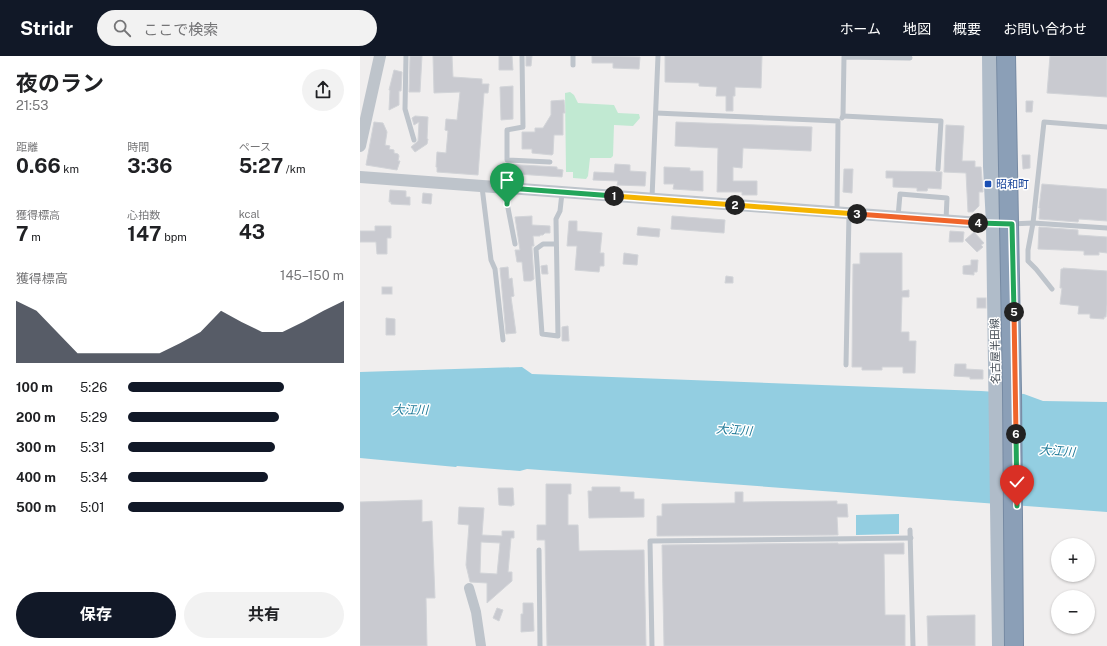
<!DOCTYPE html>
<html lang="ja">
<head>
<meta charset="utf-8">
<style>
  body { margin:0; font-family:"Public Sans","Noto Sans JP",sans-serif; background:#f2f2f2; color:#202124; height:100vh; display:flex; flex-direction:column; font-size:15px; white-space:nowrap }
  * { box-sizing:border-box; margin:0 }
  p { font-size:13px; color:#757577 }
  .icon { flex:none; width:22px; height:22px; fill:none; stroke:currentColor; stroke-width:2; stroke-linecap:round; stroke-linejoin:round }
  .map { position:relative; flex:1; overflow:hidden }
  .panel { display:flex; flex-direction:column; background:#fff; width:360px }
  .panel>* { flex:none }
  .controls { position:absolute; left:691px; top:482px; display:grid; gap:8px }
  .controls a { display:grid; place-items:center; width:44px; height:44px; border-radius:50%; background:#fff; box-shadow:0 1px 3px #0004; font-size:20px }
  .pin { position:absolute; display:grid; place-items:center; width:34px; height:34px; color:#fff; margin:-41px -17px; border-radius:50% 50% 50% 0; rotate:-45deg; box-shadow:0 0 4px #0007 }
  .pin .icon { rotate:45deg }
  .km { position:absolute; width:20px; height:20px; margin:-10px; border-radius:50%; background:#222; color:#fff; font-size:11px; line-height:20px; text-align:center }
  .round { display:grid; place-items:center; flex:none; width:42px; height:42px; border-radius:21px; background:#f2f2f2 }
  .head { display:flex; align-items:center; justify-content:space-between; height:68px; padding:0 16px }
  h1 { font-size:22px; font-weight:700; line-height:30px }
  .metrics { display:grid; grid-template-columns:repeat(3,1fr); gap:6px; height:68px; padding:4px 16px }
  .metrics div { display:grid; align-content:center }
  .metrics b { font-size:20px; font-weight:700 }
  .metrics small { font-size:11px; font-weight:400 }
  .metrics p { font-size:11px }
  .chart { height:112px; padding:8px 16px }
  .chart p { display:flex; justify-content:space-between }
  .chart svg { width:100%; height:72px; margin-top:4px; fill:#111827; opacity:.7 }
  .button { display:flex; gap:8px; margin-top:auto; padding:8px 16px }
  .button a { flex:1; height:46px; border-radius:24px; background:#111827; color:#fff; font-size:16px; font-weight:700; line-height:46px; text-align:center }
  .button a+a { background:#f2f2f2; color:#202124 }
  ul { padding:0 16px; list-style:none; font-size:13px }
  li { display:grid; grid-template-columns:64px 48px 1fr; align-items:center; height:30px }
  li i { height:10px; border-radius:5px; background:#111827 }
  header { display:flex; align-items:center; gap:24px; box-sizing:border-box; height:56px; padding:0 20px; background:#111827; color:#fff }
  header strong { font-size:19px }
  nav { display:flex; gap:22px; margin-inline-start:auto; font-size:14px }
  .search { width:280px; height:36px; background:#f2f2f2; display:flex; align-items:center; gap:10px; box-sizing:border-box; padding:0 14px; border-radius:22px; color:#757577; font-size:15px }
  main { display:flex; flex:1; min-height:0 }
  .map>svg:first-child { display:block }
  .green { fill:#c1e9d2 }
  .water { fill:#93cee1 }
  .building { fill:#c9cad0; stroke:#d2d4d8; fill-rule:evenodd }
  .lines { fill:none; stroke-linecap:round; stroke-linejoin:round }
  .service { stroke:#bec4cb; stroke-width:5 }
  .minor { stroke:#bec4cb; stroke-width:10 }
  .tertiary { stroke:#bec4cb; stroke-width:12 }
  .primary { stroke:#b0bcc9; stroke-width:16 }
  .motorway-bridge-casing { stroke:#768aa3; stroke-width:20; stroke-linecap:butt }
  .motorway-bridge { stroke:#8b9fb7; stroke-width:18 }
  .split-1-casing { stroke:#fff; stroke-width:8 }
  .split-2-casing { stroke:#fff; stroke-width:8 }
  .split-3-casing { stroke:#fff; stroke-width:8 }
  .split-4-casing { stroke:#fff; stroke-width:8 }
  .split-5-casing { stroke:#fff; stroke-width:8 }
  .split-6-casing { stroke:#fff; stroke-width:8 }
  .split-7-casing { stroke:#fff; stroke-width:8 }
  .split-1 { stroke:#22a559; stroke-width:5 }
  .split-2 { stroke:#f5b400; stroke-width:5 }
  .split-3 { stroke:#f5b400; stroke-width:5 }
  .split-4 { stroke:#f0652b; stroke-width:5 }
  .split-5 { stroke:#22a559; stroke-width:5 }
  .split-6 { stroke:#f0652b; stroke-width:5 }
  .split-7 { stroke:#22a559; stroke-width:5 }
  .transit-dot { fill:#1a4fb4; stroke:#fff; stroke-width:1.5 }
  .labels { text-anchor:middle; stroke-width:3; stroke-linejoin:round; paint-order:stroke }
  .transit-label { font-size:11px; fill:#164399; stroke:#fff; text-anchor:start }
  .street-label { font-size:11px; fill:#485059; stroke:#fff }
  .water-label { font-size:12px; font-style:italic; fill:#1d7997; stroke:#fff }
</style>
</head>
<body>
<header>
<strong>Stridr</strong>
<div class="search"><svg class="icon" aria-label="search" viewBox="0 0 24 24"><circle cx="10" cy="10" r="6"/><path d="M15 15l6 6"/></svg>ここで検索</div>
<nav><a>ホーム</a><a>地図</a><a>概要</a><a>お問い合わせ</a></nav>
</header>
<main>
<section class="panel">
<div class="head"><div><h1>夜のラン</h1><p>21:53</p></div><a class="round"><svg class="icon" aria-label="share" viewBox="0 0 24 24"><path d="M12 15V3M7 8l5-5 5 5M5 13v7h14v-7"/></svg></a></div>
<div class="metrics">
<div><p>距離</p><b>0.66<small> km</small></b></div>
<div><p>時間</p><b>3:36</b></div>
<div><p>ペース</p><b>5:27<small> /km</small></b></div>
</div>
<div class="metrics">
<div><p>獲得標高</p><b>7<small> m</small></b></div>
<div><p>心拍数</p><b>147<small> bpm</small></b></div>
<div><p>kcal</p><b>43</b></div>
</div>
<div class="chart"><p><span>獲得標高</span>145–150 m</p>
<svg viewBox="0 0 160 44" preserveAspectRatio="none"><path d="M0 44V6L10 12L20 25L30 38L40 38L50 38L60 38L70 38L80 32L90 25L100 12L110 19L120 25L130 25L140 19L150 12L160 6V44z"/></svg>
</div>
<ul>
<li><b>100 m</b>5:26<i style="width:72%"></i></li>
<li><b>200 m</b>5:29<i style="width:70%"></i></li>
<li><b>300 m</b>5:31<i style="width:68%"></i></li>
<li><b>400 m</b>5:34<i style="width:65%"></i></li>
<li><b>500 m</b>5:01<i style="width:100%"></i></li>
</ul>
<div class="button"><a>保存</a><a>共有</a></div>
</section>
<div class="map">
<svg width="747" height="590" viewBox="0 0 747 590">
  <rect width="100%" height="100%" fill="#f0eeee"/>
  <polygon class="green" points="210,36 214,39 218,47 254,49 258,57 279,58 280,62 273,70 254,69 253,100 251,102 230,102 228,120 226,123 213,122 213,116 206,116 205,37"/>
  <g class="water">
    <polygon points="162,311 172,318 621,335 664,338 683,345 747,346 747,456 167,413 160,415 97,410 96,411 0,402 0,316"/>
    <polygon points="539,458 539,478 496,479 496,459"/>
  </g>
  <g class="building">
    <polygon points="50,0 62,0 60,36 49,36"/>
    <polygon points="73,0 92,0 93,21 122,23 122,28 129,28 128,37 124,37 118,119 77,116 77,111 76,111 77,96 86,97 88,75 85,74 86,63 97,64 100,36 74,37"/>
    <polygon points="139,0 152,0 153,14 139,14"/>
    <polygon points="166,0 172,0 171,10 166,10"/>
    <polygon points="232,0 280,1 279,13 253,12 253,7 232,7"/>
    <polygon points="305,0 402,0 401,32 375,31 375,40 373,40 373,55 366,55 366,40 356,40 357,31 339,30 339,27 305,26"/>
    <polygon points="690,0 747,0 747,41 687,37"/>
    <polygon points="34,14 42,16 41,35 39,35 39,49 29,54 30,34 29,34"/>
    <polygon points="153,30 153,63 141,64 140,31"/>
    <polygon points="204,44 205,57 203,57 203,79 194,79 193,98 192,99 172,97 172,93 162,93 162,76 175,76 175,72 183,72 191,59 191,45"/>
    <polygon points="666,45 673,45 672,56 666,56"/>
    <polygon points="55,60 68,61 67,83 68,83 67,88 55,96 51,91 58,85 59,66 54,69 52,62"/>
    <polygon points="14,66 23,67 27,76 25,89 30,90 29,93 34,94 34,97 38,98 39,100 38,105 40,105 37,114 6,109"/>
    <polygon points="316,66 452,71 451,95 383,92 382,112 373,111 373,125 397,125 397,139 382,139 382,136 357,136 358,92 315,90"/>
    <polygon points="586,69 604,70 602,105 615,105 615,111 621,111 623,136 619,136 619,150 613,156 608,156 606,117 584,116"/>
    <polygon points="662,99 670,99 670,112 663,113"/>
    <polygon points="142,108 197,111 197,113 203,114 202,121 142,117"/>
    <polygon points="255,108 270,109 270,115 286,116 285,130 257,129 258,125 233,124 234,116 254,117"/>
    <polygon points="304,111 330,112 330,115 343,115 343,135 313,133 314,128 304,128"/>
    <polygon points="484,113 493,113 492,137 483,136"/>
    <polygon points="526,115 582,116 581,133 568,132 567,135 557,135 557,132 533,131 533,122 526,122"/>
    <polygon points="682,128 747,133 747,165 719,163 718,166 679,163 680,152 679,152"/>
    <polygon points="30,134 46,135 46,141 50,141 50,149 31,148 31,146 29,146"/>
    <polygon points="63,137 72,138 71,148 62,147"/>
    <polygon points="172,160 172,169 190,170 190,177 185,177 183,179 180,179 180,180 173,180 174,190 172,190 172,193 174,223 171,225 164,225 162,206 157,206 155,194 160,194 155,161"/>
    <polygon points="312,160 365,164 364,177 311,173"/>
    <polygon points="209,165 217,165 217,175 242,177 240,197 244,197 244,210 240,210 239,216 215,214 217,190 207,190"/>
    <polygon points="15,170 31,170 31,182 27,182 27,198 17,198 16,186 0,186 0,175 15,175"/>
    <polygon points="278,171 300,173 299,181 277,179"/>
    <polygon points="679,171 718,174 718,179 747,181 747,197 739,196 739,199 724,199 724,195 678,193"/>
    <polygon points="590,175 604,176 603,186 589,186"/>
    <polygon points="614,176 624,187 621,189 623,191 617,196 605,184"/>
    <polygon points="264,197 278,199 277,209 263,208"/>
    <polygon points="500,197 542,197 542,235 549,234 549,241 542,241 541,276 549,276 549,285 556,285 555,317 543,317 543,311 522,311 522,314 502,314 502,311 492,311 493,208 500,208"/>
    <polygon points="611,204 618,204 617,216 614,216 614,219 603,218 603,210 611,209"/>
    <polygon points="187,209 188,218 182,218 181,210"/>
    <polygon points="148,211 149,223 152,222 154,240 151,241 156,277 146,278 140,212"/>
    <polygon points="703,212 747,215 747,248 746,261 744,261 744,263 730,262 730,258 718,258 719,250 700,248 702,232 700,232 701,213 703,213"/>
    <polygon points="366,220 373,221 373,227 365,227"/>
    <rect x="22" y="231" width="10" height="7"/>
    <rect x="617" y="242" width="9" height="10"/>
    <polygon points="26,262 35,263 35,279 26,279"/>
    <polygon points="208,270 209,285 202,285 202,271"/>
    <polygon points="595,308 606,308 606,313 623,314 623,323 610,323 610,321 594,320"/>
    <polygon points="186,428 211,428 211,438 208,438 208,469 218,469 219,495 284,494 286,590 187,590 185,484 177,484 177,469 186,469"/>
    <polygon points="232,431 260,431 260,436 274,436 274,443 284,443 284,461 229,462 228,435 232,435"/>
    <polygon points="138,432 153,432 154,449 152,449 152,450 139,449"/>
    <polygon points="375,436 383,436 383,446 477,445 477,448 487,448 488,461 477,461 478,479 297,480 297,460 302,460 302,448 375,447"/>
    <polygon points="62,444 62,466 72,465 75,542 66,542 67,590 0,590 0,446"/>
    <path d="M99,451l25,1 -2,27 20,1v-5h12v7h-3l-3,34h4v9l-25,22v-20l-17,-1 -4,-17 3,-40 -11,-1zM121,486l19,1 -3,31 -17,-1z"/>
    <polygon points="478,487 478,488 544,487 544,498 524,498 525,559 545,559 545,590 304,590 302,489"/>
    <polygon points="163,547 173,547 174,575 161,576 161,558 163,558"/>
    <polygon points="137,552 143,554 139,565 133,562"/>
    <polygon points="615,559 615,590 568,590 567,560"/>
  </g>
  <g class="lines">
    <g class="service">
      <polyline points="46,0 45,53 54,84"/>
      <polyline points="162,0 163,71 147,74 147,104 190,106"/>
      <polyline points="213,9 213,0"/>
      <polyline points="296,57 478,65 477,155"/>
      <polyline points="483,60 581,65 578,113"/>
      <polyline points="482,62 483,60 484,1 550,2"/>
      <polyline points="122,131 131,204 135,213 143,284"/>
      <polyline points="148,132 147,147 155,188"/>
      <polyline points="292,142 298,0"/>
      <polyline points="538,161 540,138 587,142 586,164"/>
      <polyline points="653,168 673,167 747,172"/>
      <polyline points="196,188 183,188 176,193 182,278 198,280 196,163 200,155 202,137"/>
      <polyline points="692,233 676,213 668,205 668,194 673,167 684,66 747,71"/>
      <polyline points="486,309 489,158"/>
      <polyline points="550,474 553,590"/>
      <polyline points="179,494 180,590"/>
      <polyline points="292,590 290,485 551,482"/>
    </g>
    <polyline class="minor" points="109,532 116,556 121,590"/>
    <g class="tertiary">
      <polyline points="0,90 20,0"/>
      <polyline points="0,121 634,168"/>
    </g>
    <polyline class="primary" points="630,0 631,110 634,168 640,590"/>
    <g class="motorway-bridge-casing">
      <polyline id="motorway-bridge" points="646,0 652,335 654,590"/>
    </g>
    <use href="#motorway-bridge" class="motorway-bridge"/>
  </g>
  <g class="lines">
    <g class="split-1-casing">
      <polyline id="split-1" points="147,148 148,132 254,140"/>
    </g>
    <g class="split-2-casing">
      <polyline id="split-2" points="254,140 375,149"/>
    </g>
    <g class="split-3-casing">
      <polyline id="split-3" points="375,149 497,158"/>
    </g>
    <g class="split-4-casing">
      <polyline id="split-4" points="497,158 618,167"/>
    </g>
    <g class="split-5-casing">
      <polyline id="split-5" points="618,167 652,168 654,256"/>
    </g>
    <g class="split-6-casing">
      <polyline id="split-6" points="654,256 656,378"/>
    </g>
    <g class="split-7-casing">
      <polyline id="split-7" points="656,378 657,450"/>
    </g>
    <use href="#split-1" class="split-1"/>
    <use href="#split-2" class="split-2"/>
    <use href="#split-3" class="split-3"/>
    <use href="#split-4" class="split-4"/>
    <use href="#split-5" class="split-5"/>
    <use href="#split-6" class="split-6"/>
    <use href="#split-7" class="split-7"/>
  </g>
  <rect class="transit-dot" x="624" y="124" width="8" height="8" rx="2"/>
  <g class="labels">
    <g class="transit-label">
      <text x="636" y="132">昭和町</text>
    </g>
    <g class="street-label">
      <text transform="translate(635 295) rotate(-91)" y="4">名古屋半田線</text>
    </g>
    <g class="water-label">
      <text transform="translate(50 354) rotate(1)" y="4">大江川</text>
      <text transform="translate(374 374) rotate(4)" y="4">大江川</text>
      <text transform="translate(697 395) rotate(4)" y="4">大江川</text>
    </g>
  </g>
</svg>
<div class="controls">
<a>+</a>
<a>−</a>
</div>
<div class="pin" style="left:147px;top:148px;background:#1e9e55"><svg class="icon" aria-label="arrive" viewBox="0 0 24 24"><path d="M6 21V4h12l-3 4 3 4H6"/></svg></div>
<div class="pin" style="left:657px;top:450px;background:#d93025"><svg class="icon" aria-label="check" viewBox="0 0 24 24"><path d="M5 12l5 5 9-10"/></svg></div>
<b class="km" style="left:254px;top:140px">1</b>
<b class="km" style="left:375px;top:149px">2</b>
<b class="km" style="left:497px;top:158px">3</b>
<b class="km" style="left:618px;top:167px">4</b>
<b class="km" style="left:654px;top:256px">5</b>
<b class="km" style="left:656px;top:378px">6</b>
</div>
</main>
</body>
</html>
